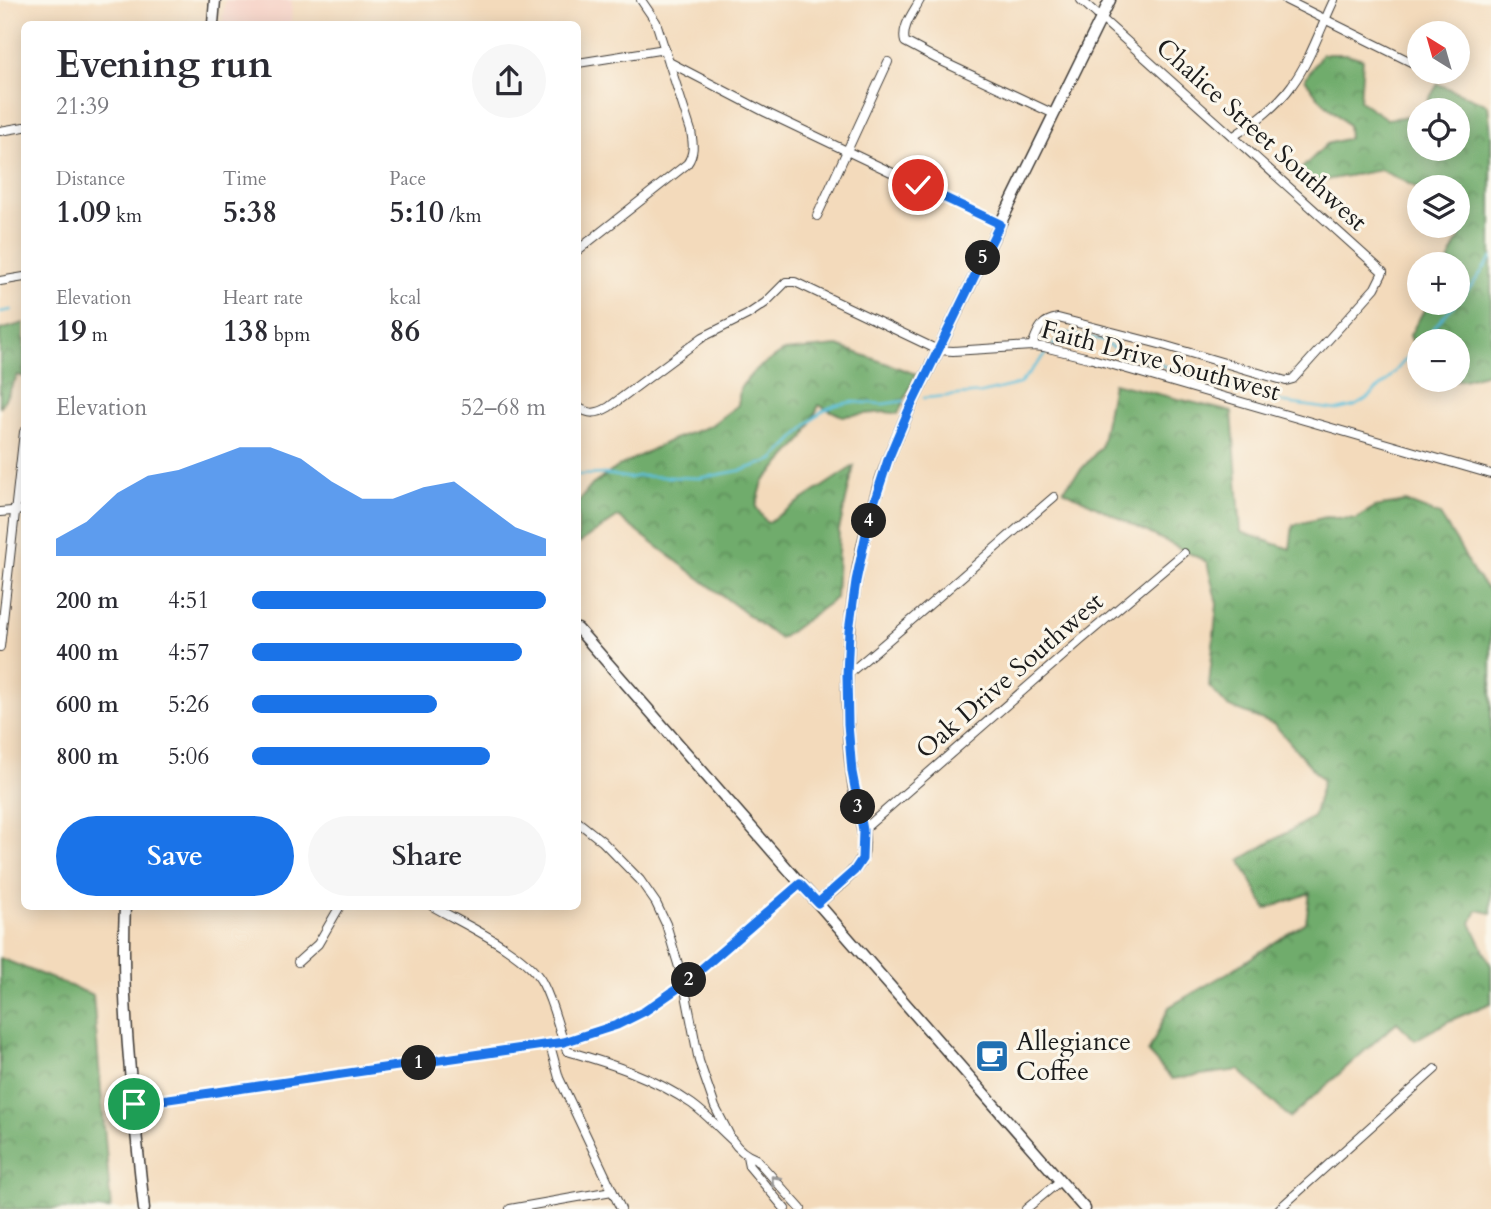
<!DOCTYPE html>
<html lang="en">
<head>
<meta charset="utf-8">
<style>
  body { margin:0; font-family:Cardo,serif; background:#f7f7f7; color:#2b2b33; height:100vh; display:flex; flex-direction:column; font-size:26px; white-space:nowrap }
  * { box-sizing:border-box; margin:0 }
  p { font-size:23px; color:#7c7c81 }
  .icon { flex:none; width:38px; height:38px; fill:none; stroke:currentColor; stroke-width:2; stroke-linecap:round; stroke-linejoin:round }
  .map { position:relative; flex:1; overflow:hidden }
  .details { position:absolute; left:21px; top:21px; width:560px; height:889px; display:flex; flex-direction:column; background:#fff; border-radius:10px; box-shadow:0 4px 18px #0003 }
  .details>* { flex:none }
  .needle { width:46px; rotate:323deg }
  .buttons { position:absolute; left:1407px; top:21px; display:grid; gap:14px }
  .buttons a { display:grid; place-items:center; width:63px; height:63px; border-radius:50%; background:#fff; box-shadow:0 4px 18px #0003; font-size:35px }
  .pin { position:absolute; display:grid; place-items:center; width:60px; height:60px; color:#fff; margin:-30px; border:4px solid #fff; border-radius:50%; box-shadow:0 2px 7px #0007 }
  .km { position:absolute; width:35px; height:35px; margin:-18px; border-radius:50%; background:#222; color:#fff; font-size:19px; line-height:35px; text-align:center }
  .round { display:grid; place-items:center; flex:none; width:74px; height:74px; border-radius:37px; background:#f7f7f7 }
  .headline { display:flex; align-items:center; justify-content:space-between; height:119px; padding:0 35px }
  h1 { font-size:38px; font-weight:800; line-height:52px }
  .metrics { display:grid; grid-template-columns:repeat(3,1fr); gap:10px; height:119px; padding:7px 35px }
  .metrics div { display:grid; align-content:center }
  .metrics b { font-size:30px; font-weight:800 }
  .metrics small { font-size:19px; font-weight:400 }
  .metrics p { font-size:19px }
  .chart { height:196px; padding:14px 35px }
  .chart p { display:flex; justify-content:space-between }
  .chart svg { width:100%; height:126px; margin-top:7px; fill:#1a73e8; opacity:.7 }
  .cta { display:flex; gap:14px; margin-top:auto; padding:14px 35px }
  .cta a { flex:1; height:80px; border-radius:42px; background:#1a73e8; color:#fff; font-size:28px; font-weight:800; line-height:80px; text-align:center }
  .cta a+a { background:#f7f7f7; color:#2b2b33 }
  ul { padding:0 35px; list-style:none; font-size:23px }
  li { display:grid; grid-template-columns:112px 84px 1fr; align-items:center; height:52px }
  li i { height:18px; border-radius:9px; background:#1a73e8 }
  .map>svg:first-child { display:block }
  .built { fill:#f6d1c6 }
  .forest { fill:url(#forest-crowns); stroke:#466444; stroke-width:2 }
  .lines { fill:none; stroke-linecap:round; stroke-linejoin:round }
  .stream { stroke:#5cbfda; stroke-width:2.5 }
  .street-casing { stroke:#3c3834; stroke-width:10 }
  .secondary-casing { stroke:#3c3834; stroke-width:13 }
  .street { stroke:#fff; stroke-width:8 }
  .secondary { stroke:#fff; stroke-width:10 }
  .oneway { stroke:#999 }
  .route-casing { stroke:#fff; stroke-width:14 }
  .route { stroke:#1a73e8; stroke-width:9 }
  .labels { text-anchor:middle; stroke-width:6; stroke-linejoin:round; paint-order:stroke }
  .street-label { font-size:26px; fill:#1c1c1c; stroke:#fbf7ec }
  .poi-label { font-size:26px; fill:#1c1c1c; stroke:#fbf7ec; text-anchor:start }
</style>
</head>
<body>
<div class="map">
<svg width="1491" height="1209" viewBox="0 0 1491 1209">
  <defs>
    <pattern id="forest-crowns" width="20" height="18" patternUnits="userSpaceOnUse" patternTransform="scale(1.75)"><rect width="20" height="18" fill="#70ac6c"/><path d="M2 6a3 3 0 1 1 6 0M12 15a3 3 0 1 1 6 0" fill="none" stroke="#5b8b58"/></pattern>
  </defs>
  <rect width="100%" height="100%" fill="#fbf7ec"/>
  <filter id="ink" filterUnits="userSpaceOnUse"><feTurbulence type="fractalNoise" baseFrequency=".0143" numOctaves="2"/><feDisplacementMap in="SourceGraphic" scale="14" xChannelSelector="R" yChannelSelector="G"/><feConvolveMatrix kernelMatrix="1 2 1 2 8 2 1 2 1" color-interpolation-filters="sRGB"/></filter>
  <filter id="wash" filterUnits="userSpaceOnUse"><feTurbulence type="fractalNoise" baseFrequency=".00686" numOctaves="4" result="noise"/><feDisplacementMap in="SourceGraphic" scale="28" xChannelSelector="R" yChannelSelector="G"/><feGaussianBlur stdDeviation="1.57" result="paint"/><feColorMatrix in="noise" values="0 0 0 0 0 0 0 0 0 0 0 0 0 0 0 0 0 1.4 0 .05"/><feComposite in="paint" operator="in"/></filter>
  <g filter="url(#wash)">
    <rect width="100%" height="100%" fill="#f3dabb"/>
    <polygon class="built" points="225,0 292,0 291,24 222,24"/>
    <g class="forest">
      <polygon points="1322,54 1347,54 1363,59 1360,101 1387,119 1419,115 1419,149 1458,149 1458,110 1422,110 1438,84 1488,105 1491,136 1491,372 1464,380 1426,381 1425,380 1458,380 1458,341 1419,341 1419,362 1410,335 1428,303 1458,303 1458,264 1447,264 1465,226 1458,216 1458,187 1419,187 1419,189 1381,170 1315,182 1294,176 1327,144 1349,138 1348,125 1317,96 1305,79"/>
      <polygon points="24,323 24,377 18,375 0,408 0,330"/>
      <polygon points="838,346 916,374 898,414 886,412 842,416 819,405 804,438 763,482 756,507 767,523 854,466 839,530 836,598 780,639 618,517 579,543 578,542 578,502 592,485 619,466 671,440 710,426 738,405 740,388 755,370 784,351"/>
      <polygon points="1113,383 1232,412 1241,532 1290,549 1293,525 1326,517 1356,519 1374,507 1406,502 1440,515 1460,547 1473,572 1491,593 1491,913 1477,910 1471,923 1491,966 1491,1003 1449,1021 1415,1040 1397,1022 1290,1118 1239,1070 1172,1079 1148,1053 1169,1007 1229,972 1306,922 1310,893 1266,909 1240,860 1313,817 1323,781 1275,725 1227,706 1209,686 1217,604 1207,562 1063,490 1101,447"/>
      <polygon points="0,958 93,995 111,1209 0,1209"/>
    </g>
    <g class="lines">
      <g class="stream">
        <polyline points="1458,301 1473,284 1491,258"/>
        <polyline points="0,312 11,310"/>
        <polyline points="1421,341 1456,303"/>
        <polyline points="1053,346 1058,339 1067,333 1102,340 1118,351 1251,394 1270,398 1286,403 1337,410 1355,406 1365,400 1386,382 1419,344"/>
        <polyline points="924,398 982,393 1019,384 1048,352"/>
        <polyline points="578,475 605,474 630,478 638,476 700,478 743,470 773,460 801,432 810,422 822,411 836,405 852,402 883,404 904,401"/>
      </g>
    </g>
  </g>
  <g filter="url(#ink)">
    <g class="lines">
      <g class="street-casing">
        <g id="street">
          <path d="M920,0c-7,13 -19,27 -15,42l32,17 117,55"/>
          <polyline points="1286,0 1419,66"/>
          <polyline points="669,62 765,112 1000,224"/>
          <polyline points="578,63 665,49"/>
          <polyline points="0,131 24,127"/>
          <path d="M1234,136c21,-14 43,-30 58,-51 18,-24 29,-58 42,-85"/>
          <polyline points="817,216 888,62"/>
          <path d="M578,250l109,-86c8,-11 6,-21 4,-33l-35,-109 -15,-22"/>
          <polyline points="0,281 24,277"/>
          <path d="M1032,346c6,-16 8,-25 26,-28l105,27 123,36 7,-2 82,-91 8,-16 -302,-272"/>
          <path d="M578,407c11,8 19,7 31,0l94,-70 44,-22 18,-12 21,-21h9l143,68 15,1 79,-5 12,1 45,11 402,116"/>
          <polyline points="0,512 24,510"/>
          <polyline points="0,647 24,432"/>
          <path d="M847,675c70,-58 138,-119 207,-178"/>
          <polyline points="578,822 602,841 640,880 656,903 666,924 684,984 699,1061 715,1107 729,1134"/>
          <polyline points="863,830 1081,640 1184,553"/>
          <path d="M432,906c31,18 96,47 111,78 11,21 15,45 24,67 45,13 86,26 125,53 14,10 27,24 40,36 6,9 13,15 24,19l45,50"/>
          <polyline points="298,962 318,944 340,906"/>
          <polyline points="550,1045 559,1078 621,1209"/>
          <polyline points="134,1104 564,1042 617,1025 645,1011 684,984 800,884"/>
          <polyline points="747,1156 749,1166 785,1209"/>
          <polyline points="510,1209 612,1191"/>
          <polyline points="1026,1209 1060,1181"/>
          <polyline points="1279,1209 1435,1069"/>
        </g>
      </g>
      <g class="secondary-casing">
        <g id="secondary">
          <polyline points="213,24 215,0"/>
          <polyline points="578,629 1085,1209"/>
          <path d="M818,903c12,-11 40,-31 44,-46 5,-21 -3,-43 -7,-63 -4,-23 -6,-46 -7,-69 -5,-90 9,-184 41,-268 6,-15 13,-30 19,-45l202,-412"/>
          <path d="M125,906c-5,101 9,203 19,303"/>
        </g>
      </g>
      <use href="#street" class="street"/>
      <use href="#secondary" class="secondary"/>
    </g>
    <defs><path id="oneway-chevron" d="M-2-3.5L2.5 0L-2 3.5" fill="none" stroke-width="1.6" stroke-linecap="round" stroke-linejoin="round" transform="scale(1.75)"/></defs>
    <use class="oneway" href="#oneway-chevron" transform="translate(775 1180) rotate(-132)"/>
  </g>
  <g class="lines" filter="url(#ink)">
    <g class="route-casing">
      <polyline id="route" points="134,1104 564,1042 617,1025 645,1011 684,984 800,884 818,903 854,871 862,859 863,830 852,772 848,724 847,675 849,631 856,581 870,515 889,457 908,412 1000,224 918,185"/>
    </g>
    <use href="#route" class="route"/>
  </g>
  <defs>
    <g id="cafe-square" transform="scale(1.75)"><rect x="-9" y="-9" width="18" height="18" rx="4" fill="#1f6fb2" stroke="#fbf7ec"/><path d="M-5.5-4.5H6V0H3Q3 3.5 0 3.5H-2.5Q-5.5 3.5-5.5 0ZM3-3.2v2h1.7v-2ZM-6 4.5H4V6H-6Z" fill="#fff"/></g>
  </defs>
  <g fill-rule="evenodd">
    <use href="#cafe-square" x="992" y="1056"/>
  </g>
  <g class="labels">
    <g class="street-label">
      <text transform="translate(1262 134) rotate(42)" y="9">Chalice Street Southwest</text>
      <text transform="translate(1161 360) rotate(15)" y="9">Faith Drive Southwest</text>
      <text transform="translate(1009 675) rotate(-41)" y="9">Oak Drive Southwest</text>
    </g>
    <g class="poi-label">
      <text x="1016" y="1050">Allegiance<tspan x="1016" dy="30">Coffee</tspan></text>
    </g>
  </g>
</svg>
<div class="buttons">
<a><svg class="needle" viewBox="-14 -14 28 28"><path d="M0-13l5 13h-10z" fill="#e53935"/><path d="M0 13l5-13h-10z" fill="#7c7c81"/></svg></a>
<a><svg class="icon" aria-label="locate" viewBox="0 0 24 24"><circle cx="12" cy="12" r="6"/><path d="M12 2v4M12 18v4M2 12h4M18 12h4"/></svg></a>
<a><svg class="icon" aria-label="layers" viewBox="0 0 24 24"><path d="M12 4l9 5-9 5-9-5zM3 14l9 5 9-5"/></svg></a>
<a>+</a>
<a>−</a>
</div>
<div class="pin" style="left:134px;top:1104px;background:#1e9e55"><svg class="icon" aria-label="arrive" viewBox="0 0 24 24"><path d="M6 21V4h12l-3 4 3 4H6"/></svg></div>
<div class="pin" style="left:918px;top:185px;background:#d93025"><svg class="icon" aria-label="check" viewBox="0 0 24 24"><path d="M5 12l5 5 9-10"/></svg></div>
<b class="km" style="left:419px;top:1063px">1</b>
<b class="km" style="left:689px;top:980px">2</b>
<b class="km" style="left:858px;top:807px">3</b>
<b class="km" style="left:869px;top:521px">4</b>
<b class="km" style="left:983px;top:258px">5</b>
<section class="details">
<div class="headline"><div><h1>Evening run</h1><p>21:39</p></div><a class="round"><svg class="icon" aria-label="share" viewBox="0 0 24 24"><path d="M12 15V3M7 8l5-5 5 5M5 13v7h14v-7"/></svg></a></div>
<div class="metrics">
<div><p>Distance</p><b>1.09<small> km</small></b></div>
<div><p>Time</p><b>5:38</b></div>
<div><p>Pace</p><b>5:10<small> /km</small></b></div>
</div>
<div class="metrics">
<div><p>Elevation</p><b>19<small> m</small></b></div>
<div><p>Heart rate</p><b>138<small> bpm</small></b></div>
<div><p>kcal</p><b>86</b></div>
</div>
<div class="chart"><p><span>Elevation</span>52–68 m</p>
<svg viewBox="0 0 160 44" preserveAspectRatio="none"><path d="M0 44V38L10 32L20 22L30 16L40 14L50 10L60 6L70 6L80 10L90 18L100 24L110 24L120 20L130 18L140 26L150 34L160 38V44z"/></svg>
</div>
<ul>
<li><b>200 m</b>4:51<i style="width:100%"></i></li>
<li><b>400 m</b>4:57<i style="width:92%"></i></li>
<li><b>600 m</b>5:26<i style="width:63%"></i></li>
<li><b>800 m</b>5:06<i style="width:81%"></i></li>
</ul>
<div class="cta"><a>Save</a><a>Share</a></div>
</section>
</div>
</body>
</html>
